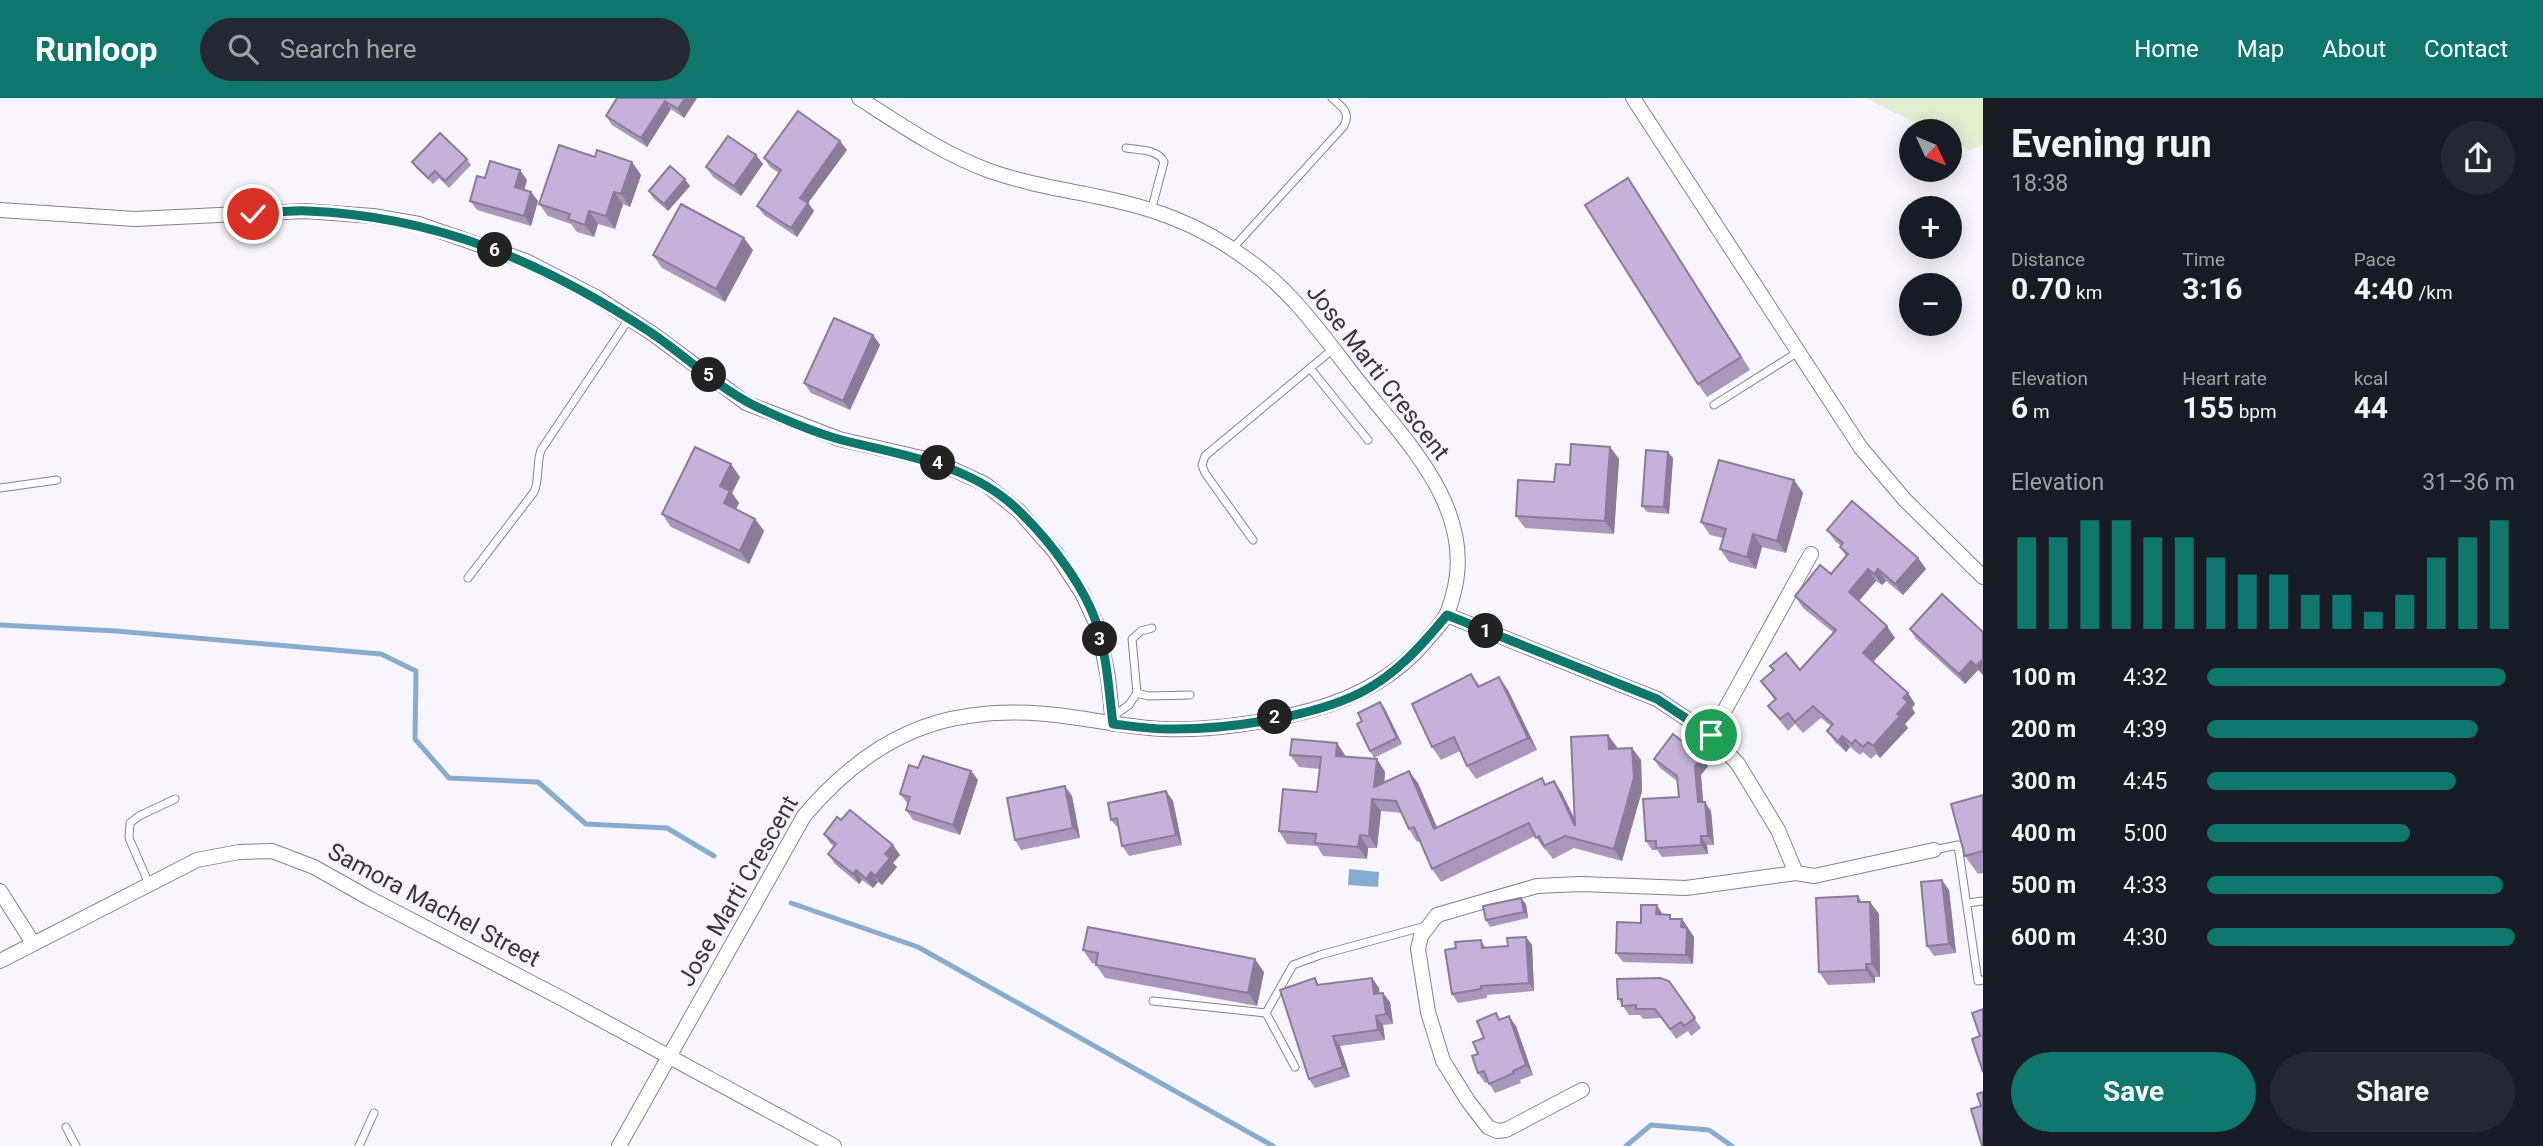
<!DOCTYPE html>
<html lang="en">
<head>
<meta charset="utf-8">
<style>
  body { margin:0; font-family:Roboto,sans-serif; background:#242831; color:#f1f3f6; height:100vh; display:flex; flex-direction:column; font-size:26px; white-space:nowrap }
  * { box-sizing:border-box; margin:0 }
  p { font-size:23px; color:#9ea1a6 }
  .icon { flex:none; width:38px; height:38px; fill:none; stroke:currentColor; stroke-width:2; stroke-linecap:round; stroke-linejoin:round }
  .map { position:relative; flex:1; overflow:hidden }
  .side { display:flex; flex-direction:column; background:#171b24; width:560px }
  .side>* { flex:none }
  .needle { width:46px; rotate:134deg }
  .fabs { position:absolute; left:1899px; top:21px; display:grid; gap:14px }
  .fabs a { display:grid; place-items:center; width:63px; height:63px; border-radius:50%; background:#171b24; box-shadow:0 4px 18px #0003; font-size:35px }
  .pin { position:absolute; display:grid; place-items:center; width:60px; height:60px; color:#fff; margin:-30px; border:4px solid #fff; border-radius:50%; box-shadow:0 2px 7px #0007 }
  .km { position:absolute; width:35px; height:35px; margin:-18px; border-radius:50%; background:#222; color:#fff; font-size:19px; line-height:35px; text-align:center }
  .round { display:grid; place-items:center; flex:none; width:74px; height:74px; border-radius:37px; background:#242831 }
  .headline { display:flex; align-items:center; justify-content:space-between; height:119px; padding:0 28px }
  h1 { font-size:38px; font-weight:700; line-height:52px }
  .stats { display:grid; grid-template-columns:repeat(3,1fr); gap:10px; height:119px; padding:7px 28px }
  .stats div { display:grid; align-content:center }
  .stats b { font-size:30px; font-weight:700 }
  .stats small { font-size:19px; font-weight:400 }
  .stats p { font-size:19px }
  .chart { height:196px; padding:14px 28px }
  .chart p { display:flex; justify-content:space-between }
  .chart svg { width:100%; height:126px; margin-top:7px; stroke:#0f766e; stroke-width:6 }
  .primary-button { display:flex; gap:14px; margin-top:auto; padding:14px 28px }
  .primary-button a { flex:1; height:80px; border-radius:42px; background:#0f766e; color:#fff; font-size:28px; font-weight:700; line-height:80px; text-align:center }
  .primary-button a+a { background:#242831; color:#f1f3f6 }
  ul { padding:0 28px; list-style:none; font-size:23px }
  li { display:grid; grid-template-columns:112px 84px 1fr; align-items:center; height:52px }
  li i { height:18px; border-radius:9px; background:#0f766e }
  header { display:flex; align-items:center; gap:42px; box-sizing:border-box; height:98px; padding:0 35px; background:#0f766e; color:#fff }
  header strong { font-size:33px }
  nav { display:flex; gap:38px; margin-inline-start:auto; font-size:24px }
  .search { width:490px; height:63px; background:#242831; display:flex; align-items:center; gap:18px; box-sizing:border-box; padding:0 24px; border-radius:38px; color:#9ea1a6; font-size:26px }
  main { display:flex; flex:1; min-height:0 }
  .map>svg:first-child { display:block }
  .green { fill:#e2eed0 }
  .water { fill:#88accd }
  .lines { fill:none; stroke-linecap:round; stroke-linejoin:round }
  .stream { stroke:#88accd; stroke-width:5 }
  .lane-casing { stroke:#887f93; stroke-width:9 }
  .street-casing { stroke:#887f93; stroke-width:16 }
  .lane { stroke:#fff; stroke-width:7 }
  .street { stroke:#fff; stroke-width:14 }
  .wall { fill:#a998bb }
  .shaded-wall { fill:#8a7c99 }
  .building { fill:#c5b1da; stroke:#8a7c99; stroke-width:2 }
  .route-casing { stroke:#fff; stroke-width:14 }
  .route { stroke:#0f766e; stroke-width:9 }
  .labels { text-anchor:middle; stroke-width:6; stroke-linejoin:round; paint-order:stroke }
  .street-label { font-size:24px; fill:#38353d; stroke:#f9f5fe }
</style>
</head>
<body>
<header>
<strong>Runloop</strong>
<div class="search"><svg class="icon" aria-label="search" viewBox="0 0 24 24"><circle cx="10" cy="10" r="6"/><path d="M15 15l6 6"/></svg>Search here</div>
<nav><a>Home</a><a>Map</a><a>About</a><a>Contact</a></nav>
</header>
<main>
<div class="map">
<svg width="1983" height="1048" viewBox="0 0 1983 1048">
  <rect width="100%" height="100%" fill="#f9f5fe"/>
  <polygon class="green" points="1865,0 1983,0 1983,47 1969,52 1950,42 1950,33 1932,33"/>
  <polygon class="water" points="1349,771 1379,774 1378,789 1348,787"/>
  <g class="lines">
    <g class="stream">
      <polyline points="0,527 116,533 381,556 416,573 415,641 449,680 538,684 586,726 667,730 714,758"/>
      <polyline points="791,805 918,849 1273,1048"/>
      <polyline points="1626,1048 1651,1027 1709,1032 1732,1048"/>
    </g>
    <g class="lane-casing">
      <g id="lane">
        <path d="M1126,50c13,2 32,1 38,14l-13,49"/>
        <path d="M1233,150l111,-122c7,-14 -2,-19 -12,-28"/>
        <polyline points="1310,270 1368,342"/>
        <polyline points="1714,307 1798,254"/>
        <polyline points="0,390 57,382"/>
        <polyline points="1253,442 1205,375 1202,367 1205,358 1333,251"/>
        <path d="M468,480l66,-86c6,-14 2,-28 7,-42l88,-131"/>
        <polyline points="1137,595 1148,598 1190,597"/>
        <polyline points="1113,618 1129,607 1137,595 1132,541 1141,533 1152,530"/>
        <polyline points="1934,752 1958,747 1978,883 1983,882"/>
        <polyline points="149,786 129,740 130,725 139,718 175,701"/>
        <polyline points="1967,805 1983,803"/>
        <polyline points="1153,903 1266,915 1293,867 1320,857 1426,828"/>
        <polyline points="1266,915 1295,969"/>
        <polyline points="66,1029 76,1048"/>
        <polyline points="359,1048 374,1015"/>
      </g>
    </g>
    <g class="street-casing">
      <g id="street">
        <polyline points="1633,0 1861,350 1905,402 1983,479"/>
        <polyline points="0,112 135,121 305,113 373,118 419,126 526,163 596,199 653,236 746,305 839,341 935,363 985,386 1019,413 1055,454 1082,495 1098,529 1108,579 1113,626"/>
        <polyline points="1447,517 1657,601 1711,637 1738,666 1778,732 1796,775"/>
        <polyline points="1711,637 1811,456"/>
        <polyline points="0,793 33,845"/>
        <polyline points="0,863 197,762 239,754 272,753 314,769 369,800 561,900 834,1048"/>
        <polyline points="1582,992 1506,1032 1497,1033 1488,1029 1468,1003 1443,963 1428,914 1418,851 1421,838 1437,817 1537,788 1581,786 1686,790 1796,775 1814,778 1934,752"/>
        <path d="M619,1048l185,-330c43,-51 98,-91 164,-100 33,-5 70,-4 103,1 31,4 61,11 93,12 46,2 104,-7 148,-19 43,-12 84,-34 113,-68 6,-8 15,-16 20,-25 4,-6 6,-15 8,-22 24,-84 -46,-153 -94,-213 -34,-43 -65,-90 -111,-122 -23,-17 -49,-32 -75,-42 -59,-24 -124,-26 -183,-47 -47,-17 -89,-46 -131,-73"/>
      </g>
    </g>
    <use href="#lane" class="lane"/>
    <use href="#street" class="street"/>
  </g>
  <g class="wall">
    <polygon points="617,0 697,0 684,20 671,11 647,49 612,27 606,18"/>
    <polygon points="847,52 808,105 814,113 797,139 764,117 757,108 779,75 770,69 764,60"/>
    <polygon points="756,57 763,66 741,98 713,79 706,69"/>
    <polygon points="595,59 632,64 641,77 630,109 623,106 615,131 598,126 594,139 577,134 571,126 548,118 539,106"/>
    <polygon points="467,61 471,67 449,90 439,80 433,86 416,70 412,64"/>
    <polygon points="485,80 527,82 524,92 531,94 538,103 531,128 477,112 470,103"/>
    <polygon points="1628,80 1750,272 1707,299 1698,286"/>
    <polygon points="690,88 668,113 653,100 649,93"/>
    <polygon points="753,152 725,204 662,170 653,157"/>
    <polygon points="873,237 880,247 850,312 811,295 804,285"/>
    <polygon points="1610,349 1619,361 1614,436 1525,430 1516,418 1554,384 1570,367"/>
    <polygon points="1673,360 1669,416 1647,414 1642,408"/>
    <polygon points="740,379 732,395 739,405 736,411 755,421 764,433 749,466 671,429 662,416"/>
    <polygon points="1794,382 1803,395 1786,455 1762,449 1756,471 1729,464 1720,451 1723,440 1710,437 1701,424"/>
    <polygon points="1827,432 1918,460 1926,471 1903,497 1886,483 1882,487 1876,483 1859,503 1895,540 1873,564 1908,595 1915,606 1912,610 1915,615 1905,626 1908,630 1880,660 1876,656 1871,661 1863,654 1860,657 1850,649 1846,654 1835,644 1827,633 1831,628 1821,620 1803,635 1795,626 1788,633 1768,608 1775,602 1761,583 1773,572 1770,568 1800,572 1834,535 1803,510 1795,498 1831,476 1846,458 1840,449 1841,448 1835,443"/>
    <polygon points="1910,531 1983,534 1983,577 1978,572 1965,586 1916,541"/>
    <polygon points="1471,576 1480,588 1508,592 1537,652 1476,681 1467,668 1460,653 1441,662 1432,649"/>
    <polygon points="1380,604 1385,611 1402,646 1374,660 1370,653 1362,623"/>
    <polygon points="1608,637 1617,651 1632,650 1641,662 1642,693 1622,763 1574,750 1553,761 1546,752 1545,752 1535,738 1441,784 1432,771 1420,743 1417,744 1409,731 1402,715 1381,713 1377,750 1368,750 1367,761 1323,758 1317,748 1287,746 1279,733 1317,694 1320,671 1299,669 1290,657 1345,657 1345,659 1377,661 1385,674 1384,684 1418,685 1437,730 1554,683 1562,695 1575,722"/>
    <polygon points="1654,661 1708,668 1701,677 1703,704 1711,713 1714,747 1707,747 1708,756 1662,759 1657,752 1652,752 1646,743 1679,699 1677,683 1660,670"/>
    <polygon points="971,673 978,682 960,737 913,722 906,712 908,706 900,696"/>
    <polygon points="1166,693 1173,703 1182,747 1129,758 1122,748 1119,731 1111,722"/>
    <polygon points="1983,697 1983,775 1978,776 1965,758"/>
    <polygon points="1072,698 1080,740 1021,752 1015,742"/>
    <polygon points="841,722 893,747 900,757 893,765 897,769 882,787 878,784 873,790 862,782 859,786 835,766 828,756 834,749 830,745 824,736"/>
    <polygon points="1949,792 1956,855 1934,858 1927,848"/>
    <polygon points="1858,798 1862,804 1870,804 1879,816 1880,879 1875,879 1875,885 1828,887 1819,874"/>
    <polygon points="1526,806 1528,820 1490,829 1486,822"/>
    <polygon points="1663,816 1673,821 1682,821 1694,839 1693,866 1623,864 1616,855 1641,825"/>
    <polygon points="1526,839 1532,847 1534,893 1487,897 1487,900 1458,905 1452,896 1456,850 1481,842 1486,850 1508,848"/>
    <polygon points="1083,852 1264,874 1257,908 1105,880 1096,867 1096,866 1092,865"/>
    <polygon points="1315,880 1319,887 1372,880 1379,890 1379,895 1390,904 1393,926 1383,927 1385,942 1340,948 1350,979 1315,990 1309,981"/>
    <polygon points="1669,883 1701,930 1691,938 1688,933 1676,941 1662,920 1643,921 1640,917 1629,917 1618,901"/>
    <polygon points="1496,915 1500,921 1516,928 1533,977 1520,982 1521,985 1495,995 1488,984 1485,985 1478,975 1478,956 1484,940"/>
  </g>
  <g class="shaded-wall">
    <polygon points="685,0 697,0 684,20 678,11"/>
    <polygon points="665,3 671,11 647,49 641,40"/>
    <polygon points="840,43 847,52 808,105 814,113 797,139 791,130 800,100"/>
    <polygon points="756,57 763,66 741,98 734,88"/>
    <polygon points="632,64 641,77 630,109 621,96"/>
    <polygon points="520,72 527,82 522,99 515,89"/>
    <polygon points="1628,80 1636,93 1750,272 1741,259"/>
    <polygon points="685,81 690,88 668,113 664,106"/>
    <polygon points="531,94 538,103 531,128 524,118"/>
    <polygon points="614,94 623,106 615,131 606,118"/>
    <polygon points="589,113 598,126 594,139 585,127"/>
    <polygon points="744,140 753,152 725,204 716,191"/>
    <polygon points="873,237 880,247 850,312 843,303"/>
    <polygon points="1610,349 1619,361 1614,436 1605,423"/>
    <polygon points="1668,354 1673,360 1669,416 1664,409"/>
    <polygon points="731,366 740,379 732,395 739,405 732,418 724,405 720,388"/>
    <polygon points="1794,382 1803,395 1786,455 1777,443"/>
    <polygon points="755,421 764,433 749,466 740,453"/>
    <polygon points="1753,436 1762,449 1756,471 1747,459"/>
    <polygon points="1918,460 1926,471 1903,497 1895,486"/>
    <polygon points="1868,471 1876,483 1857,505 1849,494"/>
    <polygon points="1878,471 1886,483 1882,487 1874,476"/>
    <polygon points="1887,528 1895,540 1871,566 1863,555"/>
    <polygon points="1983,561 1983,577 1976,568"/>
    <polygon points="1971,563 1978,572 1965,586 1959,576"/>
    <polygon points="1499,579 1508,592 1537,652 1528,640"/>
    <polygon points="1908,595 1915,606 1912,610 1915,615 1905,626 1908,630 1880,660 1873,648 1897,616 1903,600"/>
    <polygon points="1380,604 1385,611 1402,646 1397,640"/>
    <polygon points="1608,637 1617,649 1618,663 1609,651"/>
    <polygon points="1842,638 1850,649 1846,654 1838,643"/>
    <polygon points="1337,645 1345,657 1344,670 1336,658"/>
    <polygon points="1632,650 1641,662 1642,693 1622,763 1614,751"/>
    <polygon points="1702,659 1708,668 1701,677 1704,713 1698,704 1695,668"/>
    <polygon points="1377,661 1385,674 1383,701 1374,689"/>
    <polygon points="971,673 978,682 960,737 953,727"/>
    <polygon points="1409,673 1418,685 1443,743 1434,731"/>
    <polygon points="1554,683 1562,695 1584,740 1575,728"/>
    <polygon points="1065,688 1072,698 1080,740 1073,730"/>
    <polygon points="1166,693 1173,703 1182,747 1176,737"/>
    <polygon points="1372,701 1381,713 1377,750 1369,738"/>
    <polygon points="1705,704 1711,713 1714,747 1708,738"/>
    <polygon points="1360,737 1368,750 1367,761 1358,749"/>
    <polygon points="1701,738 1707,747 1708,756 1701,747"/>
    <polygon points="893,747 900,757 893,765 897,769 882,787 875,778 885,756"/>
    <polygon points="856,772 862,782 859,786 853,776"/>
    <polygon points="871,774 878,784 873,790 866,781"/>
    <polygon points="1942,782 1949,792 1956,855 1949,846"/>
    <polygon points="1521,800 1526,806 1528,820 1524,814"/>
    <polygon points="1870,804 1879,816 1880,879 1872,866"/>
    <polygon points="1657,807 1663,817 1656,816"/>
    <polygon points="1682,821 1694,839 1693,866 1686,857 1681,829"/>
    <polygon points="1526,839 1532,847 1534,893 1529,885"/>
    <polygon points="1255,861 1264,874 1257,908 1248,895"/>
    <polygon points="1866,866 1875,879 1875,885 1866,872"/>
    <polygon points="1372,880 1379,890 1381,906 1374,896"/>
    <polygon points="1383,895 1390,904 1393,926 1386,916"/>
    <polygon points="1376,918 1383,927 1385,942 1378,932"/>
    <polygon points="1509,918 1516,928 1533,977 1526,967"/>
    <polygon points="1333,938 1340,948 1350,979 1343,969"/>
  </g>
  <g class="building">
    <polygon points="617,0 685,0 678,11 665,3 641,40 606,18"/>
    <polygon points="798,13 840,43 800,100 808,105 791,130 757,108 781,72 764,60"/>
    <polygon points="440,35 467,61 445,83 435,73 428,80 412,64"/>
    <polygon points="728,38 756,57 734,88 706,69"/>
    <polygon points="559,47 595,59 597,52 632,64 621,96 614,94 606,118 589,113 585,127 568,121 570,116 539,106"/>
    <polygon points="490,63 520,72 515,89 531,94 524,118 470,103 477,78 485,80"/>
    <polygon points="670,68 685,81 664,106 649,93"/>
    <polygon points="1628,80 1741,259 1698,286 1585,107"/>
    <polygon points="681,106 744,140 716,191 653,157"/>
    <polygon points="834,220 873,237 843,303 804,285"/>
    <polygon points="1571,346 1610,349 1605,423 1516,418 1518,382 1554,384 1556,366 1570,367"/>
    <polygon points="695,349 731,366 720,388 730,393 724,405 755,421 740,453 662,416"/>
    <polygon points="1646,352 1668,354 1664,409 1642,408"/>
    <polygon points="1719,362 1794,382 1777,443 1753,436 1747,459 1720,451 1726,431 1701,424"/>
    <polygon points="1852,403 1918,460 1895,486 1878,471 1874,476 1868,471 1849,494 1887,528 1863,555 1908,595 1903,600 1908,604 1897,616 1900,618 1873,648 1868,644 1863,649 1855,642 1852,646 1842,638 1838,643 1827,633 1833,626 1813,608 1795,624 1788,615 1780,621 1768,608 1776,601 1761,583 1774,572 1770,568 1786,555 1800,572 1836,532 1795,498 1820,467 1831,476 1848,456 1840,449 1843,445 1827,432"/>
    <polygon points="1942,496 1983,534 1983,561 1976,568 1971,563 1959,576 1910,531"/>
    <polygon points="1471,576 1478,589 1499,579 1528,640 1467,668 1454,639 1432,649 1412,606"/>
    <polygon points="1380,604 1397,640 1370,653 1357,626 1362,623 1358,615"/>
    <polygon points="1673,636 1702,659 1695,668 1698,704 1705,704 1708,738 1701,738 1701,747 1656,750 1656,743 1646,743 1643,701 1679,699 1677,678 1654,661"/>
    <polygon points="1608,637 1609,651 1632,650 1634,680 1614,751 1565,738 1544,748 1539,738 1536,740 1529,725 1432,771 1414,729 1409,731 1396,703 1372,701 1369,738 1360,737 1358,749 1315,745 1316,736 1279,733 1283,691 1317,694 1321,659 1290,657 1292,641 1337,645 1336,658 1377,661 1374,689 1409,673 1434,731 1542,680 1545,687 1554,683 1575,728 1571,639"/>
    <polygon points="923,658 971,673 953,727 906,712 910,699 900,696 909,667 918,670"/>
    <polygon points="1065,688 1073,730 1015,742 1007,700"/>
    <polygon points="1166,693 1176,737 1122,748 1117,720 1111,722 1108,705"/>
    <polygon points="1983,697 1983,753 1965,758 1951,706"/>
    <polygon points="850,712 893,747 885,756 890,760 875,778 871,774 866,781 856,772 853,776 828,756 836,746 824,736 837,719 841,722"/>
    <polygon points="1942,782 1949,846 1927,848 1921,784"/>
    <polygon points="1858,798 1858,804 1870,804 1872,866 1866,866 1866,872 1819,874 1816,800"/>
    <polygon points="1521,800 1524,814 1486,822 1483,808"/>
    <polygon points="1641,807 1657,807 1656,816 1670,817 1670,821 1682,821 1681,829 1687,830 1686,857 1616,855 1617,824 1641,825"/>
    <polygon points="1088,829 1255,861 1248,895 1096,867 1098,855 1083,852"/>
    <polygon points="1526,839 1529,885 1481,888 1481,891 1452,896 1445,852 1456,850 1455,844 1481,842 1482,850 1508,848 1507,840"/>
    <polygon points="1315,880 1317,887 1372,880 1374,896 1383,895 1386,916 1376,918 1378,932 1333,938 1343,969 1309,981 1280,892"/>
    <polygon points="1660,880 1669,883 1695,920 1684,928 1681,924 1670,931 1655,911 1636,911 1636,907 1622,908 1622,901 1618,901 1617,881"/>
    <polygon points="1983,911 1983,974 1972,941 1980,938 1972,915"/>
    <polygon points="1496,915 1499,922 1509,918 1526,967 1513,973 1514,975 1489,986 1484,973 1478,975 1472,958 1478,956 1473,944 1484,940 1477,923"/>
    <polygon points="1983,994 1983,1048 1982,1048 1971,1011 1981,1008 1977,996"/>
  </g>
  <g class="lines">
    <g class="route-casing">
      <path id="route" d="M253,116c18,-1 37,-4 54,-3 130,5 236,51 343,121 39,26 73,61 116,79 24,11 50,22 76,29 63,16 130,24 178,72 30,29 66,76 78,116 9,31 11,64 15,96 18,2 36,5 54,5 56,1 142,-11 193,-36 36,-18 62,-48 87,-78l210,84 54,36"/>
    </g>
    <use href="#route" class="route"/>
  </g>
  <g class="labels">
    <g class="street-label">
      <text transform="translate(1378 274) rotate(52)" y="8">Jose Marti Crescent</text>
      <text transform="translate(738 793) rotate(-60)" y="8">Jose Marti Crescent</text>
      <text transform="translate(434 807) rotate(28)" y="8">Samora Machel Street</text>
    </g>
  </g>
</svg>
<div class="fabs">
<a><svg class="needle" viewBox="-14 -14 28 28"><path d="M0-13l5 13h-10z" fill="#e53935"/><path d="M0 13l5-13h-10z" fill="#9ea1a6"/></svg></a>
<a>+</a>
<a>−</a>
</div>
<div class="pin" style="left:1711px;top:637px;background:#1e9e55"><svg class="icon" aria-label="arrive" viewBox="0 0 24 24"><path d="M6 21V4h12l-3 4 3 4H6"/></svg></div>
<div class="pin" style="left:253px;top:116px;background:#d93025"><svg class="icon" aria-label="check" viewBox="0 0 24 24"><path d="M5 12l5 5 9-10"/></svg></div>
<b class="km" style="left:1486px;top:533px">1</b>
<b class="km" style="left:1275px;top:619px">2</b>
<b class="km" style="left:1100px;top:541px">3</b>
<b class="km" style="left:938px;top:365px">4</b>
<b class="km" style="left:709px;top:277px">5</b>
<b class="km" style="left:495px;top:152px">6</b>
</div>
<section class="side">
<div class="headline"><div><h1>Evening run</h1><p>18:38</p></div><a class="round"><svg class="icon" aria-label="share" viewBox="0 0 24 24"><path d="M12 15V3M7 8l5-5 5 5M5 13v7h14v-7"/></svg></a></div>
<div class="stats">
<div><p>Distance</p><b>0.70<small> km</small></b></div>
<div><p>Time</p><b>3:16</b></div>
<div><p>Pace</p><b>4:40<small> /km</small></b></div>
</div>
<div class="stats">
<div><p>Elevation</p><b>6<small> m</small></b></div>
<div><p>Heart rate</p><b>155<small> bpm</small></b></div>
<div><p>kcal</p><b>44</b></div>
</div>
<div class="chart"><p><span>Elevation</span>31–36 m</p>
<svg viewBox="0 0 160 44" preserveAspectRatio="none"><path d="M5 44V12M15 44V12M25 44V6M35 44V6M45 44V12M55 44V12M65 44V19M75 44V25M85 44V25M95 44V32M105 44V32M115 44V38M125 44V32M135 44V19M145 44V12M155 44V6"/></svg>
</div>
<ul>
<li><b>100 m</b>4:32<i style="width:97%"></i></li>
<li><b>200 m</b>4:39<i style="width:88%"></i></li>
<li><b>300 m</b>4:45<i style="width:81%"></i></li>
<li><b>400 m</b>5:00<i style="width:66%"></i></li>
<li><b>500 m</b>4:33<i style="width:96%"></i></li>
<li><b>600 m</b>4:30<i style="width:100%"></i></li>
</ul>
<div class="primary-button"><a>Save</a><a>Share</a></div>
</section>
</main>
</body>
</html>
